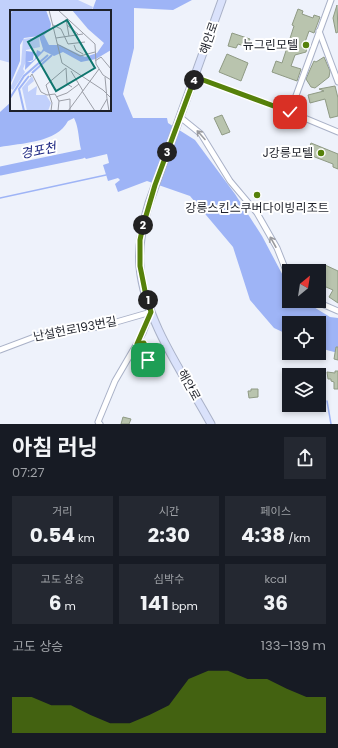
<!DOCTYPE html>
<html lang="ko">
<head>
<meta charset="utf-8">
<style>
  body { margin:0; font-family:Poppins,"Noto Sans KR",sans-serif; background:#242831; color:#f1f3f6; height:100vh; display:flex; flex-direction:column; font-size:15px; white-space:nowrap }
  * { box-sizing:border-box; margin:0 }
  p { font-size:13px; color:#9ea1a6 }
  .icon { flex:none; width:22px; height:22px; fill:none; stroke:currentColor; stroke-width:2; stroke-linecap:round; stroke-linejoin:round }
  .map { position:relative; height:424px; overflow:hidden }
  .drawer { display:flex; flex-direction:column; background:#171b24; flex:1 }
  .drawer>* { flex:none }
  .needle { width:26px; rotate:30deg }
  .fabs { position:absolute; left:282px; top:264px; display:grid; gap:8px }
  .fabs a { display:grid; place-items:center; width:44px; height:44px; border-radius:0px; background:#171b24; box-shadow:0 2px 6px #0003; font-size:20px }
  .pin { position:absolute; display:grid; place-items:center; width:34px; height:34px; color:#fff; margin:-17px; border-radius:8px; box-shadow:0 2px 6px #0006 }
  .km { position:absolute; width:20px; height:20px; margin:-10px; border-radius:50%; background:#222; color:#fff; font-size:11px; line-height:20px; text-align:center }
  .round { display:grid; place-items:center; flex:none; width:42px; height:42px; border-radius:0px; background:#242831 }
  .overview { display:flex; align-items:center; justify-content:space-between; height:68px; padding:0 12px }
  h1 { font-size:22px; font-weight:700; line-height:30px }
  .figures { display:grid; grid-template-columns:repeat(3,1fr); gap:6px; height:68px; padding:4px 12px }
  .figures div { display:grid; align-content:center; border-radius:0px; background:#242831; text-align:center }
  .figures b { font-size:20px; font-weight:700 }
  .figures small { font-size:11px; font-weight:400 }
  .figures p { font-size:11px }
  .chart { height:112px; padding:8px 12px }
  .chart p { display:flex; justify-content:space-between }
  .chart svg { width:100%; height:72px; margin-top:4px; fill:#56810a; opacity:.7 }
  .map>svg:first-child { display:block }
  .green { fill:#c1d0fb }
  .water { fill:#9eb4f6 }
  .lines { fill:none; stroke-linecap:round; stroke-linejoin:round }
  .stream { stroke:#9eb4f6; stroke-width:1.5 }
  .river { stroke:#9eb4f6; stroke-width:9 }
  .building { fill:#b9c4ae; stroke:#8f9a84 }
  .street-casing { stroke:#a9b1c7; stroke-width:7 }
  .secondary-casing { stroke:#a9b1c7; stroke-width:9 }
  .street { stroke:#fff; stroke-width:5 }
  .secondary { stroke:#dae2fb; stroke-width:7 }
  .oneway { stroke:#9a9b9f }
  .route-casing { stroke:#fff; stroke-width:8 }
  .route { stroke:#56810a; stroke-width:5 }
  .poi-dot { fill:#56810a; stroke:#fff; stroke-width:1.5 }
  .labels { text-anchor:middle; stroke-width:4; stroke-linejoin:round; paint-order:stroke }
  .street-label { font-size:12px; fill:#1e212a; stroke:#fff }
  .poi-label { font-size:12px; fill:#1e212a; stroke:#fff; text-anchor:end }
  .water-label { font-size:13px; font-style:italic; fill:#1b2581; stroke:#fff }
  .inset-river { fill:none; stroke:#9eb4f6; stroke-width:2 }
  .inset-road { fill:none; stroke:#9b9ea7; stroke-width:1 }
  .view { fill:#0f766e; fill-opacity:0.15; stroke:#0f766e; stroke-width:2 }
  .inset-edge { fill:none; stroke:#1e212a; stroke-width:2 }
</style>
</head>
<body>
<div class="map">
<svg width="338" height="424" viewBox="0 0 338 424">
  <rect width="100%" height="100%" fill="#eef2fb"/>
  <polygon class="green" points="0,0 78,0 93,7 91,11 11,11 11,63 0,60"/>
  <path class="water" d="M96,0h96l-19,10 -39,-2v40l-11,46 10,24h34l1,5 27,17 40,54 27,42 27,51v14h15l26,16 8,1v35l-19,-5v-25h-30v12l-15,-7 -24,-28 -17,-53 -43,-51 -43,-15 -29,11 -3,-8 5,-4 -2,-2 -10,3 -5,-16 6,-2 -2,-9 -21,5c-9,-11 -5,-27 -12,-41l-6,3c-11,22 -47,22 -68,26v-35l11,-10v8h38l2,2h11l7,-2h41v-99h-18z"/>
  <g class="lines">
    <g class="stream">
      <polyline points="0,198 106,175"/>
      <polyline points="327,401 331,424"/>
    </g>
    <polyline class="river" points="0,171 82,154"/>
  </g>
  <g class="building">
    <polygon points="337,5 338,32 336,33 333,18"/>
    <polygon points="298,9 303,11 302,14 313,18 314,15 320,17 314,33 309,31 304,45 307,47 306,52 295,55 291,66 301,69 297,81 272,72 276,61 282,63 294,26 292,25"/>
    <polygon points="232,33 250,39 247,47 238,44 236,48 228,46"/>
    <polygon points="227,54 248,63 241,81 219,72"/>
    <polygon points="324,57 330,71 329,77 315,88 311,87 306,79 309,72 314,61 316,62"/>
    <polygon points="335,86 338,98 338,116 330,118 325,99 310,103 308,95 324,91 319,89"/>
    <polygon points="222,115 230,132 222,135 214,118"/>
    <polygon points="311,143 338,154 338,169 333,167 333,164 307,154"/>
    <polygon points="325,265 338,271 338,303 329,297 333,290 319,284"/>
    <polygon points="336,347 338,347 338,360 334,359"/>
    <polygon points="335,371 338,371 338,389 334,389 334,382 331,381 331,379 328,379 327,372 335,373"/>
    <polygon points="251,389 258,389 258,397 249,398 248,391 251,391"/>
    <polygon points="123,417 131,419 129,424 121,424"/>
  </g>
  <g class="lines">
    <g class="street-casing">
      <g id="street">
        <polyline points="319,31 338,82"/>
        <polyline points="195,77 290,112 338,132"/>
        <polyline points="290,112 331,0"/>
        <polyline points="180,117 201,134 230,181 257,213 277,248 289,278"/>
        <polyline points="315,301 338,311"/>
        <polyline points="137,344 144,343 145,346 155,358 154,363 143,355 147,349"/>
        <polyline points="0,350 45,333 99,327 151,312"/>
        <polyline points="100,424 98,422 115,381 143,333 151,312"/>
      </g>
    </g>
    <g class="secondary-casing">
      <path id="secondary" d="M211,424c-26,-48 -66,-102 -71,-157 -2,-22 3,-43 9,-64l73,-203"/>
    </g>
    <use href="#street" class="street"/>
    <use href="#secondary" class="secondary"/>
  </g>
  <defs><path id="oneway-shaft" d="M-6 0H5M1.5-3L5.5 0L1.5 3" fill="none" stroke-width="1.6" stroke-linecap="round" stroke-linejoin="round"/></defs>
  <g class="oneway">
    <use href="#oneway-shaft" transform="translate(201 135) rotate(-132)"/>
    <use href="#oneway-shaft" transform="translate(273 242) rotate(-119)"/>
  </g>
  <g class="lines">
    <g class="route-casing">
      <polyline id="route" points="148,360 143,355 147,349 144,343 137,344 151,312 145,291 140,266 140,240 143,226 155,185 195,77 290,112"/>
    </g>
    <use href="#route" class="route"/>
  </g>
  <g class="poi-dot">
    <circle cx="306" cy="45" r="4"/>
    <circle cx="321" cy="153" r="4"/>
    <circle cx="257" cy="195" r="4"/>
  </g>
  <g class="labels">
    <g class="street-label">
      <text transform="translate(209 38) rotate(-71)" y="4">해안로</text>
      <text transform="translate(75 329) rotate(-11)" y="4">난설헌로193번길</text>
      <text transform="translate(189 385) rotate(61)" y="4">해안로</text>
    </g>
    <g class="poi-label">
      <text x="298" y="49">뉴그린모텔</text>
      <text x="313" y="157">J강릉모텔</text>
      <text x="257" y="212" text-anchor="middle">강릉스킨스쿠버다이빙리조트</text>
    </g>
    <g class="water-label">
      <text transform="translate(38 150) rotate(-12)" y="5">경포천</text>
    </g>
  </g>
  <g transform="translate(10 10)">
    <rect width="101" height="101" fill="#eef2fb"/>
    <path d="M29,27l1,10 -14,3v11l-3,8 2,3 -12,18 -3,-2 11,-24 2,-25zM22,66l2,5 -6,5v6l9,-6 -1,9h10l5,8 -3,8h-21l-5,-23z" fill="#c1d0fb"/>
    <path d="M0,0h36l5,14 -1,6 -6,5 5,10h11l25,12 12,-4 7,-10 -16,-14 -16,-19h39v40l-15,9 -15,3 -18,-10 -9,4 -10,-5 -19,19 1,-19 8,1 -1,8 -6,2h4l4,-3 2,-9 4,2 2,-3 -4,-13 -15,2 -4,7v16l-10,24v-71l3,-3 -3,2z" fill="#9eb4f6"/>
    <path class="inset-river" d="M22,63l20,-18M0,88l14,-22 24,-21M14,101l-5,-22 10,-13"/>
    <path class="inset-road" d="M39,0l13,53 41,27 8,8M48,0l37,34 1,20 7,11 8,5M56,9l3,17M43,15l8,4 7,15 17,-2M57,15l11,9M46,28l27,-4M47,34l23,12 15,-4M64,35l2,5 7,4M85,51l6,-4 10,12M56,58l1,16 5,3M61,61l12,20M20,67l2,-3 9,18 6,3 8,-1 4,7 -1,10M72,81l13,20M46,87l11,-4 12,-9M97,89l2,12M49,91l11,-2v12M41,101l1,-8 -6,-18 20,-17M58,101l31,-42M90,101l7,-12 -2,-22"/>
    <path class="view" d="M57,10l28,48 -39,23 -28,-49z"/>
    <rect width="101" height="101" class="inset-edge"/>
  </g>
</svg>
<div class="fabs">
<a><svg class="needle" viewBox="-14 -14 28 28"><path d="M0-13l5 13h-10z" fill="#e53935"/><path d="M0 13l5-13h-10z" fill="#9ea1a6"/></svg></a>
<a><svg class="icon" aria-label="locate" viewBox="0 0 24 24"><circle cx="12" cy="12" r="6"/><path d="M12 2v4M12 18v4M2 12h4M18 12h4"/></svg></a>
<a><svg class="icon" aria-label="layers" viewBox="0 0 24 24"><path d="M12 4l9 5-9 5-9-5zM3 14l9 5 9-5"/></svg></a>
</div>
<div class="pin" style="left:148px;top:360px;background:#1e9e55"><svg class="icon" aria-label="arrive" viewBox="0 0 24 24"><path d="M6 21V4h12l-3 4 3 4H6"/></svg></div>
<div class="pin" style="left:290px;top:112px;background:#d93025"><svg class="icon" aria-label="check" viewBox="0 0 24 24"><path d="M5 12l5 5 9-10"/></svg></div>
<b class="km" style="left:148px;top:300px">1</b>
<b class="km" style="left:143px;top:225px">2</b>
<b class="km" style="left:167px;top:152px">3</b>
<b class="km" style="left:194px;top:80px">4</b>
</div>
<section class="drawer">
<div class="overview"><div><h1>아침 러닝</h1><p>07:27</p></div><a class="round"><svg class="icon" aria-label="share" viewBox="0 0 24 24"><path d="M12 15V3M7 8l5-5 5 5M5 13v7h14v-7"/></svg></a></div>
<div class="figures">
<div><p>거리</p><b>0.54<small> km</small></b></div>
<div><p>시간</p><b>2:30</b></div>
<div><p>페이스</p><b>4:38<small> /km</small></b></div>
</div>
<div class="figures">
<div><p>고도 상승</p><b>6<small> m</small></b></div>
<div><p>심박수</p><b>141<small> bpm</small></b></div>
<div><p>kcal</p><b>36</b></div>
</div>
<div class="chart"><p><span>고도 상승</span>133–139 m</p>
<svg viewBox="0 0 160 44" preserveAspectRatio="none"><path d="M0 44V22L10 22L20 27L30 27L40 33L50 38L60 38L70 33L80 27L90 11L100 6L110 6L120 11L130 11L140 17L150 22L160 22V44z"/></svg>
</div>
</section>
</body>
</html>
